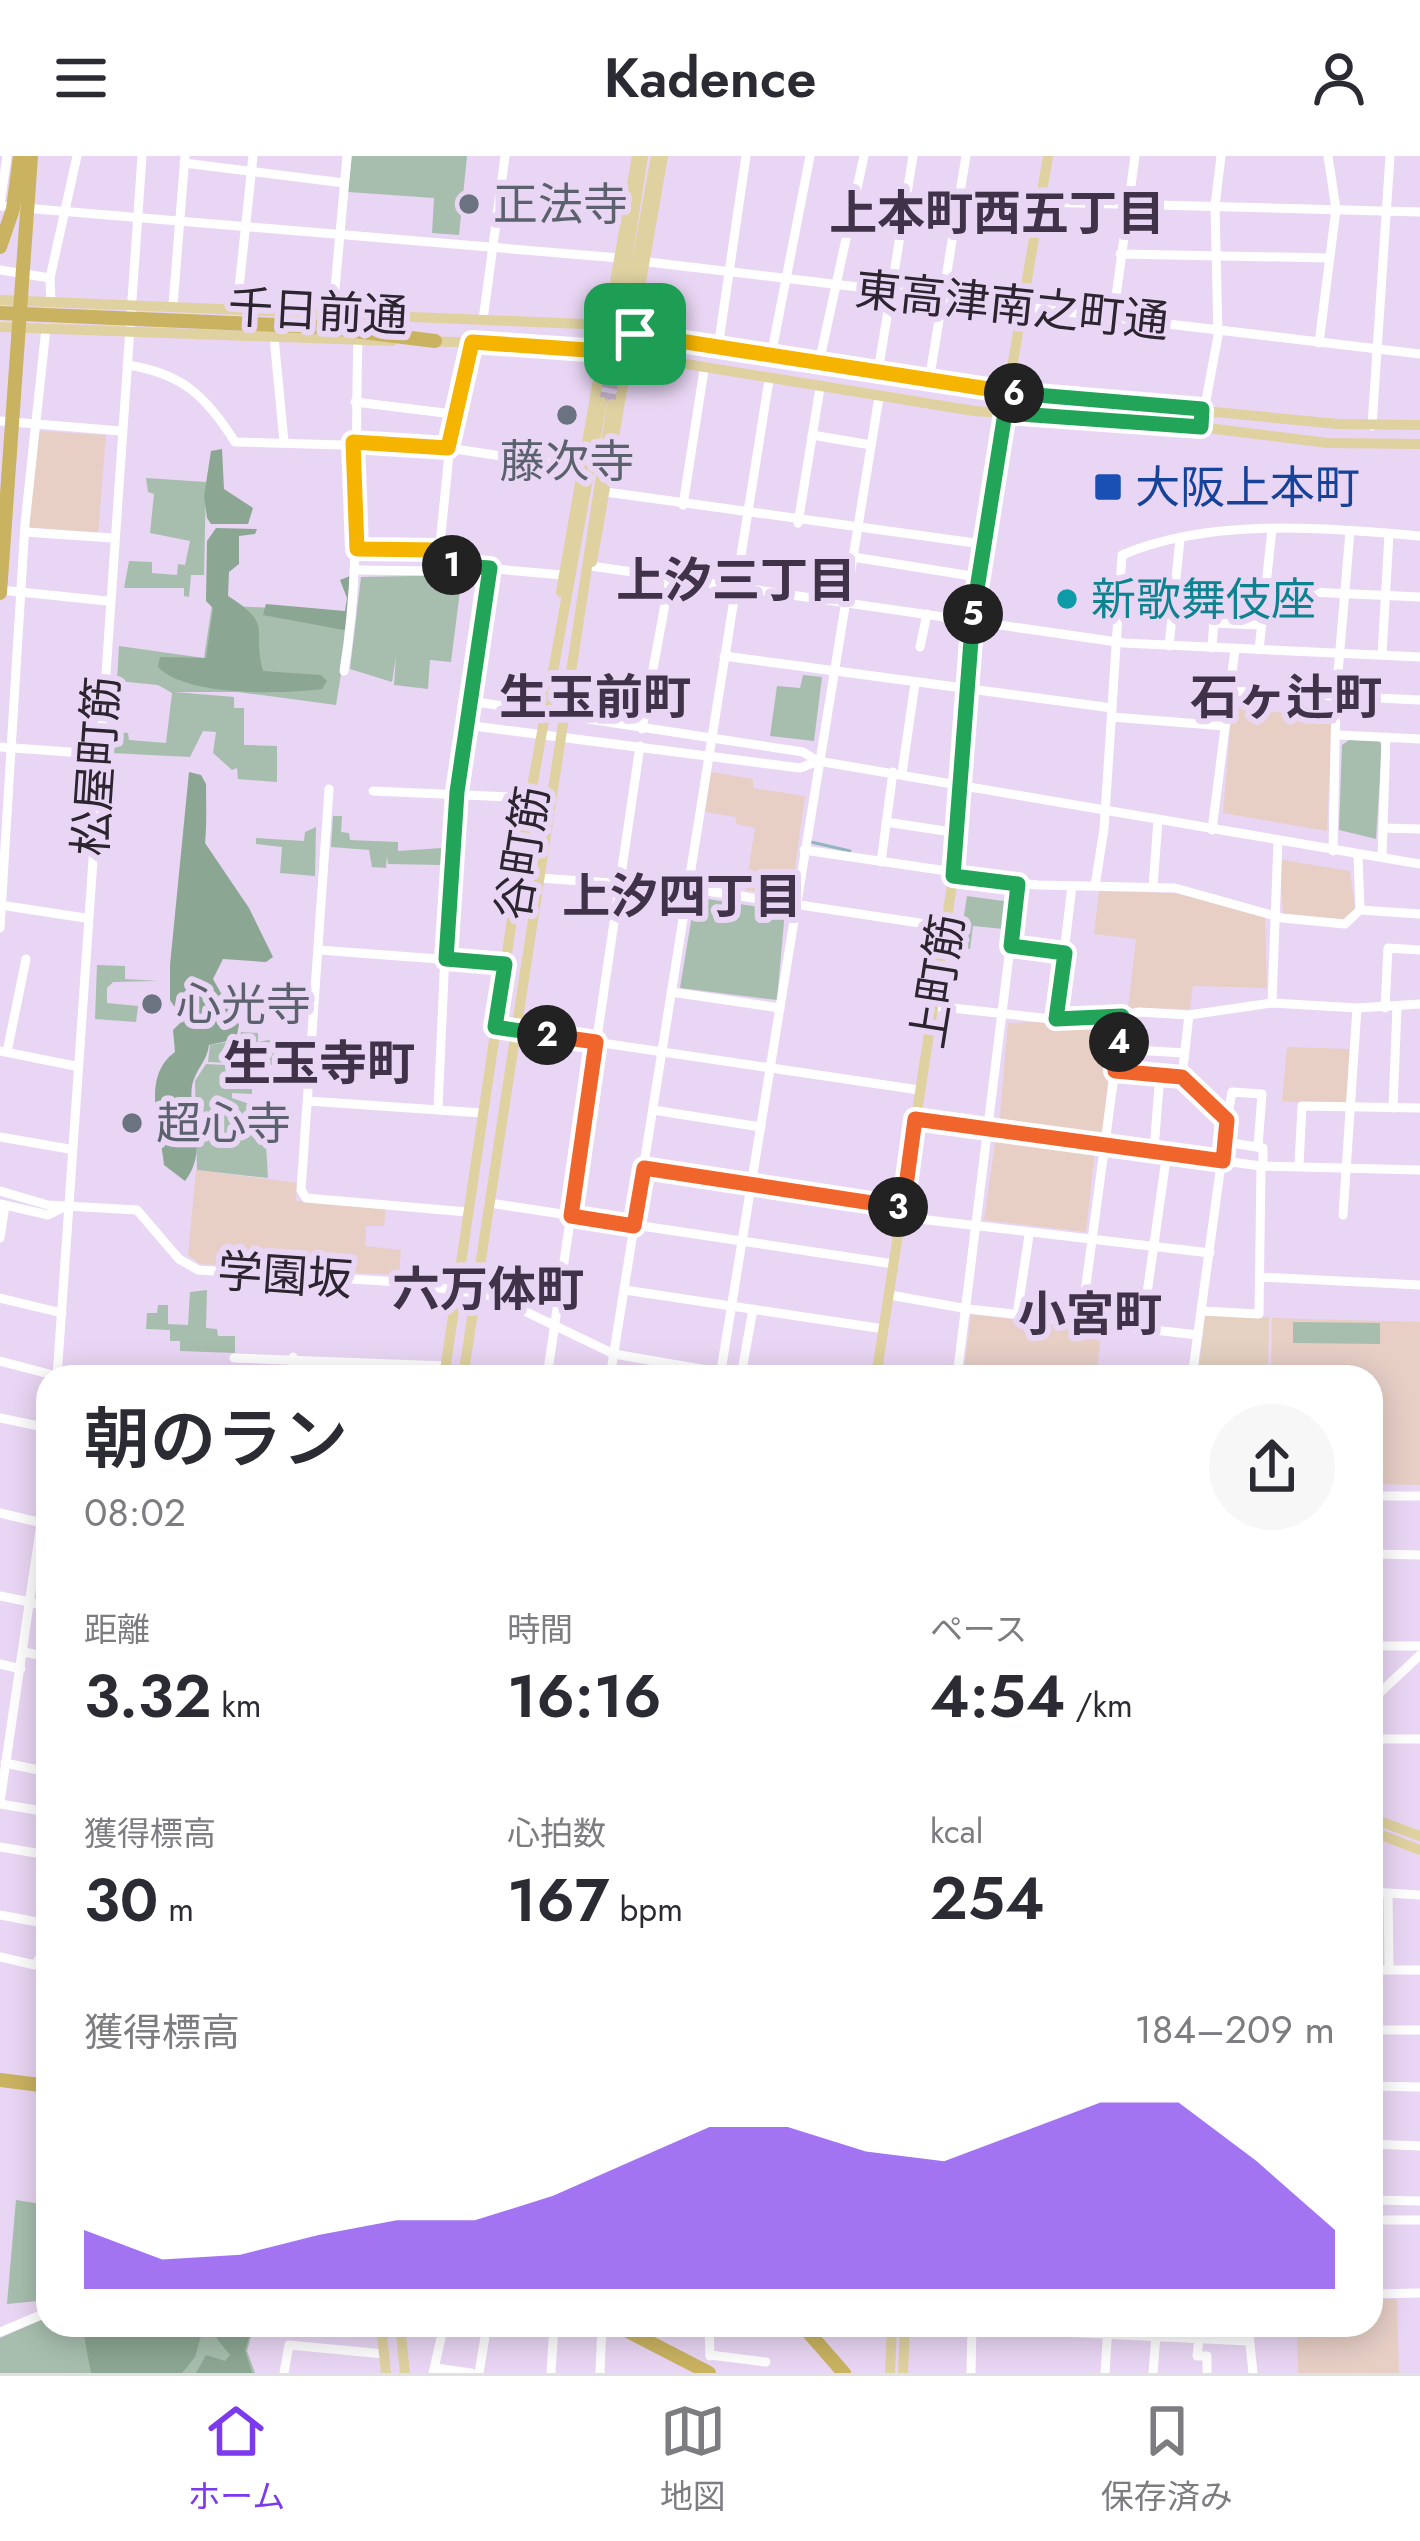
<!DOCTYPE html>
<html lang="ja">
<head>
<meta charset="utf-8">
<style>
  body { margin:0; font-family:Jost,"Noto Sans JP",sans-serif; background:#f7f7f7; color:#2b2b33; height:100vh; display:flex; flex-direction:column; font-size:45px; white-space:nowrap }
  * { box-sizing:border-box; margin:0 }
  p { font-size:39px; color:#7c7c81 }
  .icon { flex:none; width:66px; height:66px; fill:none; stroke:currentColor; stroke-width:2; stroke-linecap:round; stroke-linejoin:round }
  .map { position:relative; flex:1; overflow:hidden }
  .panel { position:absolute; left:36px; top:1209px; width:1347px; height:972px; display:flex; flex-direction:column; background:#fff; border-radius:36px; box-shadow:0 6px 30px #0003 }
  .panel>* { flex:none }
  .pin { position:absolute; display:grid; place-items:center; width:102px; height:102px; color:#fff; margin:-51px; border-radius:24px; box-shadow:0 6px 18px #0006 }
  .km { position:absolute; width:60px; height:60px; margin:-30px; border-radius:50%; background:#222; color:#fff; font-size:33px; line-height:60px; text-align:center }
  .round { display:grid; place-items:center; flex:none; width:126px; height:126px; border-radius:63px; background:#f7f7f7 }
  .summary { display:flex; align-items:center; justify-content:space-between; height:204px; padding:0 48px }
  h1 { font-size:66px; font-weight:600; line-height:90px }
  .stats { display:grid; grid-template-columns:repeat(3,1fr); gap:18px; height:204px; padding:12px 48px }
  .stats div { display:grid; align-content:center }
  .stats b { font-size:60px; font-weight:600 }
  .stats small { font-size:33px; font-weight:400 }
  .stats p { font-size:33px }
  .chart { height:336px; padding:24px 48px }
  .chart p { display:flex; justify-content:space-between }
  .chart svg { width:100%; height:216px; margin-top:12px; fill:#7c3aed; opacity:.7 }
  header { display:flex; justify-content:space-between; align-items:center; height:156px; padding:0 48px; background:#fff; font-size:54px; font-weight:600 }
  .tab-bar { display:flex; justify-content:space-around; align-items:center; height:168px; border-top:3px solid #e1e1e2; background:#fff; font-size:33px; color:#7c7c81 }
  .tab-bar a { display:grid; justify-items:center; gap:6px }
  .tab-bar .active { color:#7c3aed }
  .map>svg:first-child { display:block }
  .education { fill:#e7cfc6 }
  .medical { fill:#e4d1c1 }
  .green { fill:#a7beae }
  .forest { fill:#8ba692 }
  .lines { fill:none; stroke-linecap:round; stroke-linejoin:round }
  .stream { stroke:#91b5be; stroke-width:3 }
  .major-tunnel { stroke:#c3b3cd; stroke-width:10; stroke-dasharray:10 5; stroke-linecap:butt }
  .minor { stroke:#fff; stroke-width:9 }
  .major { stroke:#dfd1a0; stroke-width:10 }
  .highway { stroke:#c9b260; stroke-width:14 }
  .split-1-casing { stroke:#fff; stroke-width:24 }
  .split-2-casing { stroke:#fff; stroke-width:24 }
  .split-3-casing { stroke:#fff; stroke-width:24 }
  .split-4-casing { stroke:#fff; stroke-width:24 }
  .split-5-casing { stroke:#fff; stroke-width:24 }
  .split-6-casing { stroke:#fff; stroke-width:24 }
  .split-7-casing { stroke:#fff; stroke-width:24 }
  .split-1 { stroke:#f5b400; stroke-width:15 }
  .split-2 { stroke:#22a559; stroke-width:15 }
  .split-3 { stroke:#f0652b; stroke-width:15 }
  .split-4 { stroke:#f0652b; stroke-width:15 }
  .split-5 { stroke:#22a559; stroke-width:15 }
  .split-6 { stroke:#22a559; stroke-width:15 }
  .split-7 { stroke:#f5b400; stroke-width:15 }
  .worship-dot { fill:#6b7280; stroke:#e9d6f4; stroke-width:4.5 }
  .transit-dot { fill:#1a4fb4; stroke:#e9d6f4; stroke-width:4.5 }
  .culture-dot { fill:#0f9aa8; stroke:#e9d6f4; stroke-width:4.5 }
  .labels { text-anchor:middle; stroke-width:12; stroke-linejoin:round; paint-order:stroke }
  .worship-label { font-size:45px; fill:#5b616d; stroke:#e9d6f4; text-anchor:start }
  .street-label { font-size:45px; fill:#2c2530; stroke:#e9d6f4 }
  .transit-label { font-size:45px; fill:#164399; stroke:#e9d6f4; text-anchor:start }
  .culture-label { font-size:45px; fill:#0d838f; stroke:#e9d6f4; text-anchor:start }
  .neighbourhood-label { font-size:48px; font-weight:bold; fill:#403249; stroke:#e9d6f4 }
</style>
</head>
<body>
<header><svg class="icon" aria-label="menu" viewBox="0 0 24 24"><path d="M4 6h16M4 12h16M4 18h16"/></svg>Kadence<svg class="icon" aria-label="person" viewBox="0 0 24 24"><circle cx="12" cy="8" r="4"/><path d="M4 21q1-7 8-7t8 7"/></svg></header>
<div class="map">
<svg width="1420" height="2217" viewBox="0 0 1420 2217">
  <rect width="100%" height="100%" fill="#e9d6f4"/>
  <g class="education">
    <polygon points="39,275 106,279 98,378 29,371"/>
    <polygon points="1232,552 1332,561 1327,675 1223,657"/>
    <polygon points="711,616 753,623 753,632 805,640 791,740 745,734 755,672 736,668 736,661 705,656"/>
    <polygon points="1283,704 1350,715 1355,754 1345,764 1283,758 1279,707"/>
    <polygon points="1099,735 1175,737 1265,759 1267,832 1193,830 1190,853 1128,852 1136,783 1094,778"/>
    <polygon points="1113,864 1103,979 999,970 1008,867"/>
    <polygon points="1287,891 1350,893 1347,950 1282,945"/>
    <polygon points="996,980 1095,994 1086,1076 984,1064"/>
    <polygon points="196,1014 297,1027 296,1045 386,1052 384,1070 366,1070 365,1090 401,1094 399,1119 200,1108 188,1099"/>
    <polygon points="971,1158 1102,1173 1096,1221 963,1221"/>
    <polygon points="1272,1162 1420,1166 1420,1329 1371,1328 1371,1221 1271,1221"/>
    <polygon points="1371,2143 1397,2143 1399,2217 1298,2217 1297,2169 1371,2169"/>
  </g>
  <polygon class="medical" points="1205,1159 1269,1161 1268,1221 1198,1221"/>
  <g class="green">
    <polygon points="352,0 467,0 459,79 432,77 434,42 348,36"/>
    <polygon points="146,322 206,326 204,419 191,419 189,441 184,440 184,432 124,432 129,405 152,406 152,417 177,419 178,408 185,409 190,385 150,377 154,338 148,336"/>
    <polygon points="462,419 451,506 430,504 428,533 394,529 396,501 392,526 350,513 361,421"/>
    <polygon points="212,449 351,456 336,549 238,536 175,536 234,541 234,552 244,552 244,589 277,590 277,626 238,623 237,612 232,614 213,597 216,576 203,575 190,601 111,597 112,575 128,577 129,584 166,587 172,537 158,529 117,525 119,490 204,502"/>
    <polygon points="803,519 822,521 814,585 770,580 777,530 800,532"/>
    <polygon points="1349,584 1379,585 1382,590 1376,683 1339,674 1342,589"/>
    <polygon points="333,660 342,660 341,676 349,677 350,684 398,686 398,695 441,692 441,709 388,708 387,700 386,712 372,711 369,694 331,691"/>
    <polygon points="316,671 315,720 280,717 282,691 256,688 256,682 304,685 305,676"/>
    <polygon points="967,740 1011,746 1004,773 973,770 970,793 959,791"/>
    <polygon points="695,741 785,755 777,844 680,832"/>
    <polygon points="97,809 125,810 125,823 158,825 113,826 107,832 107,847 138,850 136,866 95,863"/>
    <polygon points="241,876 258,877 258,886 274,883 305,890 299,910 208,906 210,889 226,886 227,893 238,893"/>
    <polygon points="206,908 246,910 246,920 252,920 252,938 232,937 232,942 264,953 268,1022 197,1014 195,925"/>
    <polygon points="207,1134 206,1172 217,1173 218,1180 235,1180 235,1197 180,1195 180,1185 170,1185 170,1174 146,1173 147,1157 157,1157 158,1149 168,1149 168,1168 188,1169 190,1136"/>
    <polygon points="1293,1166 1380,1167 1380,1188 1293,1187"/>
    <polygon points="16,2044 48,2049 48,2144 7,2148"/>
    <polygon points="48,2161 48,2169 254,2169 247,2195 255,2217 0,2217 0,2182"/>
  </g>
  <g class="forest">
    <polygon points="222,293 224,333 253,352 248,368 211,368 207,362 204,340 211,295"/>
    <path d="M216,372l41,1 -2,5 -16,2v28l-10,8 -1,24c47,30 23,31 35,75l58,4 6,6 -5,8c-39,5 -135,8 -164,-22l2,-10 46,1 7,-50 -7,-7 1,-60z"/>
    <polygon points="350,420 347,471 344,474 263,459 266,448 345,455 347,442 340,424"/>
    <path d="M189,616l12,3 5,9c0,20 1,38 -1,59l44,65 24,49 -7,5 -43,-3 -10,20 26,46 -3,14 -27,6c-2,15 -10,21 -15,34 -11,27 18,67 -9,102l-21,-16c-3,-36 -24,-88 11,-113l-2,-22 10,-10 -13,-20v-35z"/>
    <polygon points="82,2169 204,2169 195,2201 182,2217 91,2217"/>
    <polygon points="217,2169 253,2169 245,2194 252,2217 196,2217 206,2199 225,2205 230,2199 217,2183"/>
  </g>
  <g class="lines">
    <polyline class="stream" points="811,686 850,695"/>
    <g class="major-tunnel">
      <polyline points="602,246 624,124"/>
      <polyline points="612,248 633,127"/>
    </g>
    <g class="minor">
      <polyline points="184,7 344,27"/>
      <polyline points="1041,46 1420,56"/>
      <polyline points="0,48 7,0"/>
      <polyline points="0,50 619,102"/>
      <polyline points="1120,98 1329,102"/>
      <polyline points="648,106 1420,198"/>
      <polyline points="0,114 50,122"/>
      <polyline points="51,146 50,122 77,0"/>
      <polyline points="173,149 185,0"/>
      <polyline points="237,151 253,0"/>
      <polyline points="333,155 347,0"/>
      <polyline points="1113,163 1135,0"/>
      <polyline points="483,164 505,0"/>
      <polyline points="274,181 284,286"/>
      <polyline points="1319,187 1336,53 1328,0"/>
      <polyline points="718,192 746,0"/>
      <polyline points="771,200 810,0"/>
      <polyline points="819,207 864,0"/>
      <path d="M127,209c55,8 79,31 108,77l213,6 133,20"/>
      <polyline points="878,216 913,0"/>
      <polyline points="929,225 966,0"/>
      <polyline points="355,246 453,258"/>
      <polyline points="0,265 121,275"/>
      <polyline points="1372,270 1390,0"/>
      <polyline points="1201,271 1218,180 1215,50 1221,0"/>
      <polyline points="812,279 871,289"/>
      <polyline points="606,336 982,388"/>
      <polyline points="683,349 704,214"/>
      <polyline points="798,367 820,232"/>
      <polyline points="25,376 112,382"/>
      <polyline points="357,393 439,394"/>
      <polyline points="853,401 978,421"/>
      <polyline points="438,408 453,258 472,186"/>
      <polyline points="591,410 1124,487 1420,501"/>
      <polyline points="357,414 435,415 438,408 563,419"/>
      <polyline points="0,434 108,445"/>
      <polyline points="1267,434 1420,441"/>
      <polyline points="1214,467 1261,469"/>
      <polyline points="1169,490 1180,383"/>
      <polyline points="920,491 927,458"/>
      <polyline points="1212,492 1215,448"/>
      <polyline points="1259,494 1272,373"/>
      <polyline points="1382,499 1389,378"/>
      <polyline points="724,500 1112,552"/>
      <path d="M344,515c18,-110 10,-220 14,-330"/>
      <polyline points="1230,535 1420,544"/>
      <polyline points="470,545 803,596 818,605 1420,708"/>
      <polyline points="1112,561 1225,570"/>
      <polyline points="466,569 800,612 818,605"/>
      <polyline points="642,573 670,421"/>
      <polyline points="1339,579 1420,583"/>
      <polyline points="0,591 97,598"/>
      <polyline points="902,617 915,527"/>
      <polyline points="329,633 301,1034 306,1042 467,1056"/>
      <polyline points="373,635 530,642"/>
      <polyline points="886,666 958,677"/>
      <polyline points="1384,672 1420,673"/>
      <polyline points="1212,674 1235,493"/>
      <polyline points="804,694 954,716"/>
      <polyline points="1333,695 1336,540 1350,375"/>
      <polyline points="1382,701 1386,581"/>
      <polyline points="881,706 893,616"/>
      <polyline points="953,720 1038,729 1175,732 1282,762 1345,768 1360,754 1358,699"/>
      <polyline points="538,722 687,732 946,771"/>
      <path d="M1095,730l9,-57 18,-274c90,-38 203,-27 298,-19"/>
      <polyline points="1153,731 1158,664"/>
      <polyline points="0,749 85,762"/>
      <polyline points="1360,754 1420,758"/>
      <polyline points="0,772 25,368 46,172"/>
      <polyline points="1011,791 1065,797"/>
      <polyline points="319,794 505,808"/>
      <polyline points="671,836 780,852"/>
      <polyline points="1272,847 1278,685"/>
      <polyline points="934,850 1078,866 1140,856 1189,859 1272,847 1357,852 1420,848"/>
      <polyline points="1385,852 1388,792 1420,794"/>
      <polyline points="1189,859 1182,921 1227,964 1192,1221"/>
      <polyline points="1056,863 1072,730"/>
      <polyline points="495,871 919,934"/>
      <polyline points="1118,893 1184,897"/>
      <polyline points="0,895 75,910"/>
      <polyline points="7,896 26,803"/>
      <polyline points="1115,915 1182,921"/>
      <polyline points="308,945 482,957"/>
      <polyline points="438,952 449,709 490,412"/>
      <polyline points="1393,952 1397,851"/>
      <polyline points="653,954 761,971"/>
      <polyline points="915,963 1261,1010 1420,1014"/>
      <polyline points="1227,964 1232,936 1262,938 1258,990"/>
      <polyline points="0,981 69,993"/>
      <polyline points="1225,986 1263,992 1263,1010"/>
      <polyline points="1154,993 1160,918"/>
      <polyline points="1299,1009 1302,950 1420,952"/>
      <polyline points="644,1012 903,1052"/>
      <polyline points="0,1035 48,1049 137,1054 179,1103 198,1114 400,1126 493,1140 614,1198 747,1221"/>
      <polyline points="489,1047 894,1108"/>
      <polyline points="0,1048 48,1059 62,1052"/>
      <polyline points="1343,1059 1357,852"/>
      <polyline points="902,1061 1210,1097"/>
      <polyline points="0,1082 5,1049"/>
      <polyline points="1259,1121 1420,1129"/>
      <polyline points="625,1134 884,1173"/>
      <polyline points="890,1139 968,1153 1198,1179"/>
      <polyline points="0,1142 62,1157"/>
      <polyline points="1202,1155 1259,1158 1261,1010"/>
      <polyline points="1017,1159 1029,1079"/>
      <polyline points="1081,1166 1122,860"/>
      <polyline points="1142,1173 1167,996"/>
      <polyline points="234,1202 446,1210"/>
      <polyline points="0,1205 57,1220"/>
      <polyline points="741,1220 753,1153"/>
      <polyline points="57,1221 142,0"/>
      <polyline points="292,1221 293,1201"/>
      <polyline points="547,1221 640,590"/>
      <polyline points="610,1221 769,224"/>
      <polyline points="720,1221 879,241"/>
      <polyline points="957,1221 1018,727"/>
      <polyline points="0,1262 48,1272"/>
      <polyline points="1371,1340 1420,1340"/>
      <polyline points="0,1357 42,1367"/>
      <polyline points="1371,1398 1420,1399"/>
      <polyline points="0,1440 48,1450"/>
      <polyline points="1371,1490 1420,1490"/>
      <polyline points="24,1496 48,1501"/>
      <polyline points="0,1508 21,1513"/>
      <polyline points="1371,1545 1420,1499"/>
      <polyline points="1371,1583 1420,1583"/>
      <polyline points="5,1607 48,1616"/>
      <polyline points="0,1646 48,1320"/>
      <polyline points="0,1648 48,1656"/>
      <polyline points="0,1691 48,1699"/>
      <polyline points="1371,1736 1420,1739"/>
      <polyline points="1388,1737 1389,1814"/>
      <polyline points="0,1759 48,1768"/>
      <polyline points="0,1801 35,1809 48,1789"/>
      <polyline points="1371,1814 1420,1814"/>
      <polyline points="1371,1874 1420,1874"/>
      <polyline points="1371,1930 1420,1931"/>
      <polyline points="1371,1988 1420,1990"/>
      <polyline points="1371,2044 1420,2045"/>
      <polyline points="1371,2064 1420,2064"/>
      <polyline points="1371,2138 1420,2137"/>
      <polyline points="709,2169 710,2200"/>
      <polyline points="914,2169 1248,2185"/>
      <polyline points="1248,2169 1253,2217"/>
      <polyline points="0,2176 48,2156"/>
      <polyline points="1199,2183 1197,2200 1207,2200 1207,2217"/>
      <polyline points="710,2199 766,2206"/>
      <polyline points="436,2212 471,2217"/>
      <polyline points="284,2217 289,2189 384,2198"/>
      <polyline points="433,2217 444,2169"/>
      <polyline points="479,2217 487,2169"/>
      <polyline points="551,2217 554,2169"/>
      <polyline points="600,2217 602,2169"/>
      <polyline points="971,2217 972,2169"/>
      <polyline points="1105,2217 1108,2169"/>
      <polyline points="1153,2217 1156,2179"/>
    </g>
    <g class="major">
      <polyline points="624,124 643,0"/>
      <polyline points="633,127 656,0"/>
      <polyline points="0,144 584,168 977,233 1338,268 1420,269"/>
      <polyline points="0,171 392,185"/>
      <polyline points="428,185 582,191 974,255 1183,269 1328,287 1420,288"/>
      <polyline points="592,406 663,0"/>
      <polyline points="561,436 637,0"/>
      <polyline points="444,1221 530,642 602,246"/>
      <polyline points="463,1221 612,248"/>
      <polyline points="876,1221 954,716 968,498 982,388 1048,0"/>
      <polyline points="1371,1662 1420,1680"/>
      <polyline points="1371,1675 1420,1694"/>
      <polyline points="381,2169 386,2217"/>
      <polyline points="400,2169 405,2217"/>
      <polyline points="890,2217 892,2169"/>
      <polyline points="903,2217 905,2169"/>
    </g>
    <g class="highway">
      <polyline points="0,91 13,53 20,0"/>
      <polyline points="0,157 322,171 435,185"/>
      <polyline points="0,437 31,0"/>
      <polyline points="0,1924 48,1930"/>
      <polyline points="616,2169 709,2217"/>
      <polyline points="802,2169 844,2217"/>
    </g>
  </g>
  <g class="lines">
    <g class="split-1-casing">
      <polyline id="split-1" points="452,409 438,408 439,394 357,393 353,286 448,292 472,186 602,195 606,172 635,178"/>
    </g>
    <g class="split-2-casing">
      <polyline id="split-2" points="452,409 490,412 457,636 446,803 505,808 495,871 547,879"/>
    </g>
    <g class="split-3-casing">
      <polyline id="split-3" points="547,879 596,886 571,1060 634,1070 644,1012 898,1051"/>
    </g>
    <g class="split-4-casing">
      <polyline id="split-4" points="898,1051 903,1052 915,963 1223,1005 1227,964 1182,921 1115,915 1119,886"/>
    </g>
    <g class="split-5-casing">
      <polyline id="split-5" points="973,458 953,720 1018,728 1011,790 1065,797 1056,863 1122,860 1119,886"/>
    </g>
    <g class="split-6-casing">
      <polyline id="split-6" points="973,458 1005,257 1201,271 1202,253 1014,237"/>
    </g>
    <g class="split-7-casing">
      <polyline id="split-7" points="635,178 1014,237"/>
    </g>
    <use href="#split-1" class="split-1"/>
    <use href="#split-2" class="split-2"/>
    <use href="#split-3" class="split-3"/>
    <use href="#split-4" class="split-4"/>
    <use href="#split-5" class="split-5"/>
    <use href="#split-6" class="split-6"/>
    <use href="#split-7" class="split-7"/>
  </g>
  <g class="worship-dot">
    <circle cx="469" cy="48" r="12"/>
    <circle cx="567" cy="259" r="12"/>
    <circle cx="152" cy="848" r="12"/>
    <circle cx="132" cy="967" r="12"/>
  </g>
  <rect class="transit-dot" x="1093" y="316" width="30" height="30" rx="6"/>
  <circle class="culture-dot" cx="1067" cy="443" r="12"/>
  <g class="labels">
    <g class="worship-label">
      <text x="493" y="64">正法寺</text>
      <text x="567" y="321" text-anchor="middle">藤次寺</text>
      <text x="176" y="864">心光寺</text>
      <text x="156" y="983">超心寺</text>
    </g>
    <g class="street-label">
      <text transform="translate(1012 149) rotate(6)" y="16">東高津南之町通</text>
      <text transform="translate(318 155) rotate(3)" y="16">千日前通</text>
      <text transform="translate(96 610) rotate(-86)" y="16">松屋町筋</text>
      <text transform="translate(522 697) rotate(-81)" y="16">谷町筋</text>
      <text transform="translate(937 825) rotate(-81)" y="16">上町筋</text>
      <text transform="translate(285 1119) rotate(4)" y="16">学園坂</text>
    </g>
    <g class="transit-label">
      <text x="1135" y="347">大阪上本町</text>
    </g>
    <g class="culture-label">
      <text x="1091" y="459">新歌舞伎座</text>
    </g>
    <g class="neighbourhood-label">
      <text x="997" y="74">上本町西五丁目</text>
      <text x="736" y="441">上汐三丁目</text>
      <text x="595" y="558">生玉前町</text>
      <text x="1286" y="558">石ヶ辻町</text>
      <text x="682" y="757">上汐四丁目</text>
      <text x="319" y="924">生玉寺町</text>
      <text x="488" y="1150">六万体町</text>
      <text x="1090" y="1175">小宮町</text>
    </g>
  </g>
</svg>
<div class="pin" style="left:635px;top:178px;background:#1e9e55"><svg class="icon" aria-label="arrive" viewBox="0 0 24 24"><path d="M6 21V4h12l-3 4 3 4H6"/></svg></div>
<b class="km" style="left:452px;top:409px">1</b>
<b class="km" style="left:547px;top:879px">2</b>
<b class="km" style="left:898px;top:1051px">3</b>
<b class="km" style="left:1119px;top:886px">4</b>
<b class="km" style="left:973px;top:458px">5</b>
<b class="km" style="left:1014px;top:237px">6</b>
<section class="panel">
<div class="summary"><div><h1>朝のラン</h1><p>08:02</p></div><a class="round"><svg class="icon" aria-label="share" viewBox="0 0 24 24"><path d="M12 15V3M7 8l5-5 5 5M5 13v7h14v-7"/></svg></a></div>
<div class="stats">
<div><p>距離</p><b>3.32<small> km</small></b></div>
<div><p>時間</p><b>16:16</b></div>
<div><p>ペース</p><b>4:54<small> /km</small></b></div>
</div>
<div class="stats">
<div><p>獲得標高</p><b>30<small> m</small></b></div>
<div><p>心拍数</p><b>167<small> bpm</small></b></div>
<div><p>kcal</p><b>254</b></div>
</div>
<div class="chart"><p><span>獲得標高</span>184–209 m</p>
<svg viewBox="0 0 160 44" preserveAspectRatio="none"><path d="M0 44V32L10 38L20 37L30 33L40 30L50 30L60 25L70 18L80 11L90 11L100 16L110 18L120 12L130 6L140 6L150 18L160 32V44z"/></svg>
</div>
</section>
</div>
<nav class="tab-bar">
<a class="active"><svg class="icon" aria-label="home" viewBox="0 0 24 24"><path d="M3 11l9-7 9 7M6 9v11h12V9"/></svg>ホーム</a>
<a><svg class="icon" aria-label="map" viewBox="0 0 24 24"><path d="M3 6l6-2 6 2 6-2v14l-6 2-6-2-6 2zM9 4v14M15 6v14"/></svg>地図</a>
<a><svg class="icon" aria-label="saved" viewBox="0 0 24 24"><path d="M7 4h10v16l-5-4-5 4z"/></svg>保存済み</a>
</nav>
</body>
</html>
